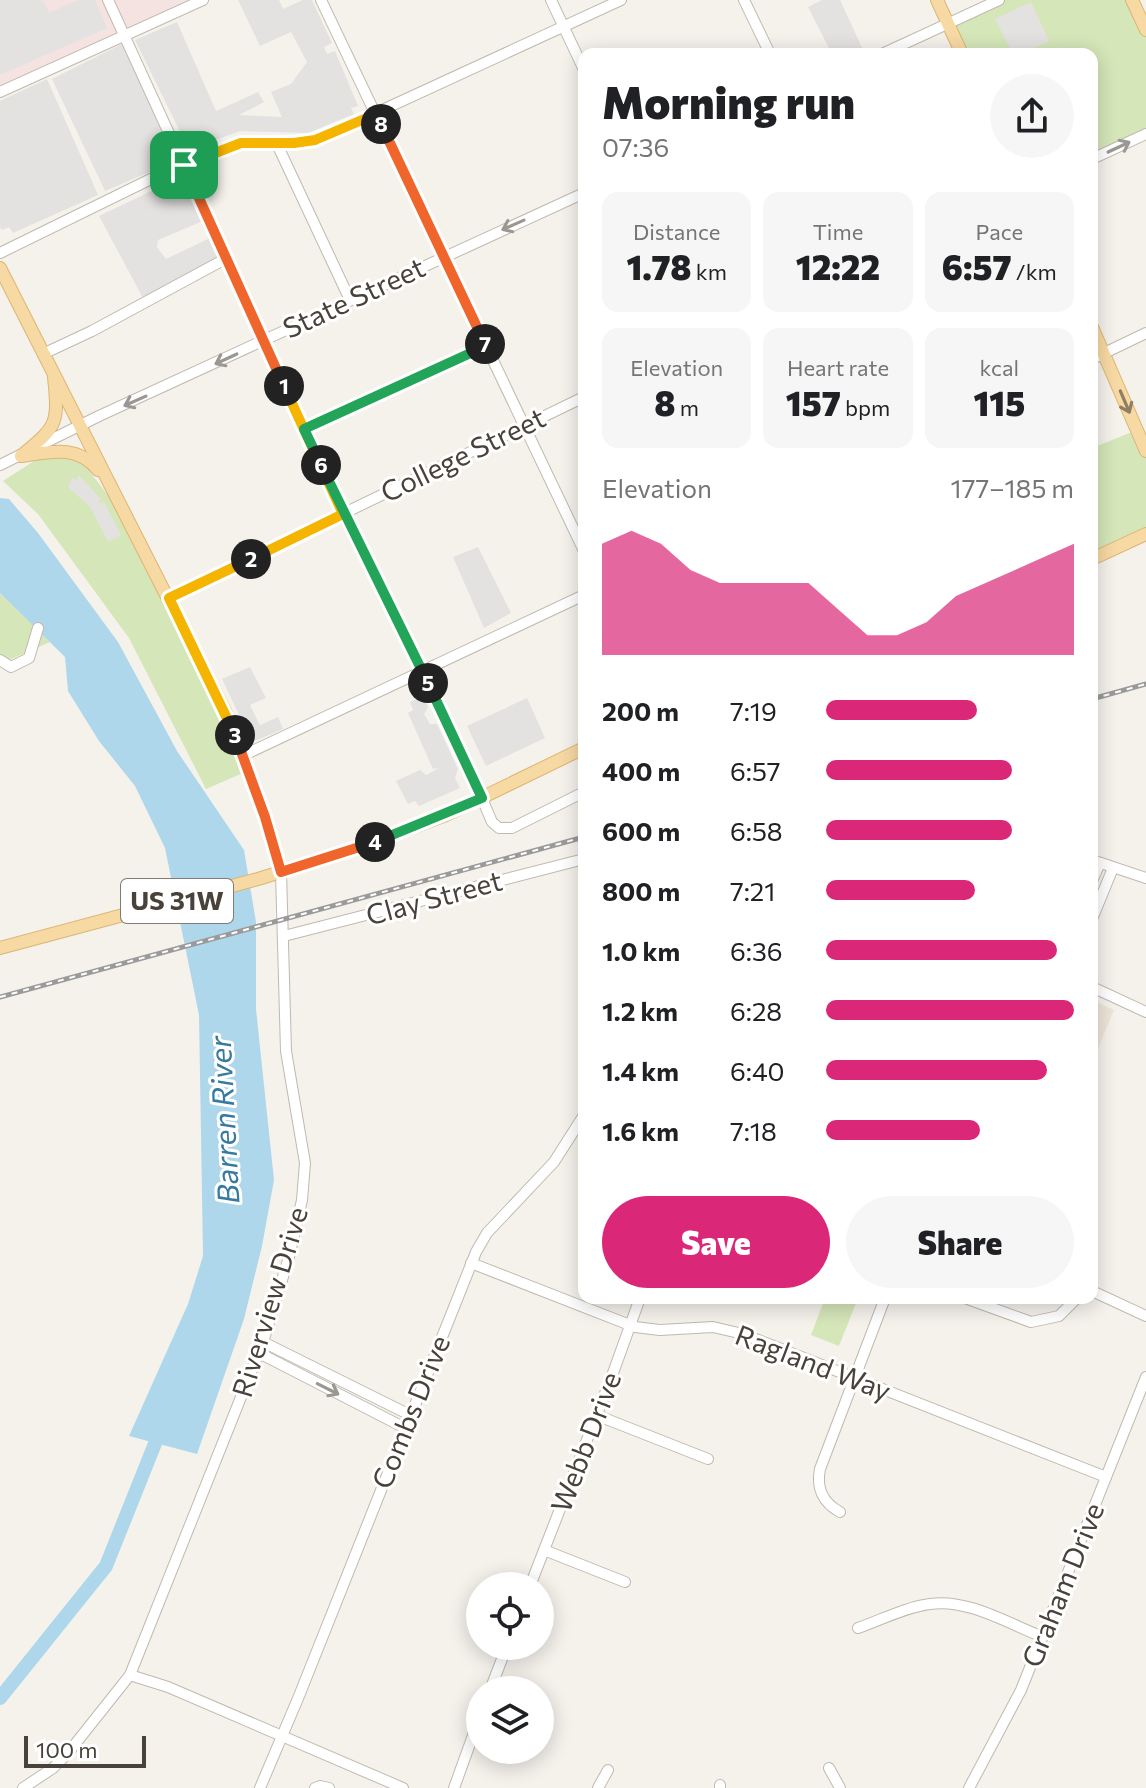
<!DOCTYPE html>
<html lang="en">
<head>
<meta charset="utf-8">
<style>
  body { margin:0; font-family:Commissioner,sans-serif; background:#f6f6f6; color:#202124; height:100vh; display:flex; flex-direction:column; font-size:30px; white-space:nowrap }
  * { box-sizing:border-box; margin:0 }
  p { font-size:26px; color:#757577 }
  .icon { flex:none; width:44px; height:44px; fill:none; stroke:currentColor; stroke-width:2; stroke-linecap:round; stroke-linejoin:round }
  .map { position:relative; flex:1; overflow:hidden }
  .details { position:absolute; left:578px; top:48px; width:520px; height:1256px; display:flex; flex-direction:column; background:#fff; border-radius:16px; box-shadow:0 4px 20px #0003 }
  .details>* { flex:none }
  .tools { position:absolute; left:466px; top:1572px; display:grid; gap:16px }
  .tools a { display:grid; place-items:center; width:88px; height:88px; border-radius:50%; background:#fff; box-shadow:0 4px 20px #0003; font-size:40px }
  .scale { position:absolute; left:24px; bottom:20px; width:122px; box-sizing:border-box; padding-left:8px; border:4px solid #49423a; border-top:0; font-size:22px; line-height:28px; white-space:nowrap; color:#49423a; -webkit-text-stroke:6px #fff; paint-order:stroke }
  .pin { position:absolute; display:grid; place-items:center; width:68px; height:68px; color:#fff; margin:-34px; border-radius:16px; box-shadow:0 4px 12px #0006 }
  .km { position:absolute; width:40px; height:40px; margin:-20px; border-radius:50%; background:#222; color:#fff; font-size:22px; line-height:40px; text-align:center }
  .round { display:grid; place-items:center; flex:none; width:84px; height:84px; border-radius:42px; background:#f6f6f6 }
  .head { display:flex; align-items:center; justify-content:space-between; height:136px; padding:0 24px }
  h1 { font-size:44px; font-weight:800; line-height:60px }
  .metrics { display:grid; grid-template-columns:repeat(3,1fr); gap:12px; height:136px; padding:8px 24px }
  .metrics div { display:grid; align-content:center; border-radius:16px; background:#f6f6f6; text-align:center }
  .metrics b { font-size:34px; font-weight:800 }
  .metrics small { font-size:22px; font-weight:400 }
  .metrics p { font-size:22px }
  .chart { height:224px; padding:16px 24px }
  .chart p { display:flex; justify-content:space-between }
  .chart svg { width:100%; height:144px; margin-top:8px; fill:#db2777; opacity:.7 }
  .primary-button { display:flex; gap:16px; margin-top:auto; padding:16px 24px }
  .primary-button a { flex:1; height:92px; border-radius:48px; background:#db2777; color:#fff; font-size:32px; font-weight:800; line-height:92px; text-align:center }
  .primary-button a+a { background:#f6f6f6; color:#202124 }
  ul { padding:0 24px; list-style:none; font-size:26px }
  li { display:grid; grid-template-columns:128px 96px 1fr; align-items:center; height:60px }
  li i { height:20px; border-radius:10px; background:#db2777 }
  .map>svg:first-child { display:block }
  .education { fill:#ede5d8 }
  .medical { fill:#f4e3e1 }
  .green { fill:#d5e6b9 }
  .parking { fill:#e4e2e0 }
  .water { fill:#aed7ec }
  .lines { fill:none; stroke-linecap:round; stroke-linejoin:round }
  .river { stroke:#aed7ec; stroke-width:14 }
  .minor-casing { stroke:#c0b9af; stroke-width:12 }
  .major-casing { stroke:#dcb573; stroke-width:14 }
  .minor { stroke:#fff; stroke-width:10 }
  .major { stroke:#f7d9a3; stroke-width:12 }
  .rail-casing { stroke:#9a9a9a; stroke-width:5 }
  .rail { stroke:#fff; stroke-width:2; stroke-dasharray:6; stroke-linecap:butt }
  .oneway { stroke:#9b9793 }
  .oneway2 { stroke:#8f7e64 }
  .split-1-casing { stroke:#fff; stroke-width:16 }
  .split-2-casing { stroke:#fff; stroke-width:16 }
  .split-3-casing { stroke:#fff; stroke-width:16 }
  .split-4-casing { stroke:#fff; stroke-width:16 }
  .split-5-casing { stroke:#fff; stroke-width:16 }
  .split-6-casing { stroke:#fff; stroke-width:16 }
  .split-7-casing { stroke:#fff; stroke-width:16 }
  .split-8-casing { stroke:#fff; stroke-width:16 }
  .split-9-casing { stroke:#fff; stroke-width:16 }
  .split-1 { stroke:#f0652b; stroke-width:10 }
  .split-2 { stroke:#f5b400; stroke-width:10 }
  .split-3 { stroke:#f5b400; stroke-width:10 }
  .split-4 { stroke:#f0652b; stroke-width:10 }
  .split-5 { stroke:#22a559; stroke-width:10 }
  .split-6 { stroke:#22a559; stroke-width:10 }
  .split-7 { stroke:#22a559; stroke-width:10 }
  .split-8 { stroke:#f0652b; stroke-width:10 }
  .split-9 { stroke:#f5b400; stroke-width:10 }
  .labels { text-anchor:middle; stroke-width:6; stroke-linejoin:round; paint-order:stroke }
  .shield { fill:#fff; stroke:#807b75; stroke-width:2 }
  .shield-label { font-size:26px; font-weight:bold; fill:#49423a }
  .street-label { font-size:28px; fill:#49423a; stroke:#fff }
  .water-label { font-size:30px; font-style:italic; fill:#367a9f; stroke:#fff }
</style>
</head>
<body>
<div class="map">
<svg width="1146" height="1788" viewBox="0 0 1146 1788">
  <rect width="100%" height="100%" fill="#f5f2ec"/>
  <polygon class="education" points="1092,1000 1114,1010 1092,1063"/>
  <polygon class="medical" points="0,0 203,0 0,92"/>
  <g class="green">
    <polygon points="999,0 1132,0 1146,29 1146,133 1092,159 1092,54 963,54 948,23"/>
    <polygon points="1137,430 1146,451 1146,534 1092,559 1092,448"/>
    <polygon points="60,455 79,458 110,498 202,677 243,773 206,789 129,638 38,514 3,481 34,461"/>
    <polygon points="0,593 50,642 0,664"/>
    <polygon points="825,1298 858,1298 839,1346 811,1335"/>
  </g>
  <g class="parking">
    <polygon points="3,0 40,0 44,2 49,13 78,0 95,0 107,28 0,75 0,1"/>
    <polygon points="238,0 279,0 283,9 303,0 312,0 332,43 324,47 327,54 335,51 358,106 351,108 354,114 308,133 240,131 189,150 135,40 177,22 216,111 258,92 264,102 239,115 282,117 271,92 291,84 307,62 291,32 260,46"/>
    <polygon points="822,0 840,0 864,52 832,54 808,7"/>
    <polygon points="1031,2 1049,41 1020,54 1013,54 995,19"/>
    <polygon points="122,44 175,161 105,191 52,79"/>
    <polygon points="47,79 98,195 13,233 9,227 2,230 0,227 0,101"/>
    <polygon points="183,176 203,221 158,240 157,247 166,259 210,238 220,260 143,298 99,216"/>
    <polygon points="79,475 101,499 97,504 104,502 121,535 108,542 90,507 68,487 72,478 76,480"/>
    <polygon points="478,547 511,613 484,628 453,557"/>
    <polygon points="250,667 266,698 250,705 260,725 278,717 283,729 252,742 222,679"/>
    <polygon points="423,696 428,707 424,714 430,724 437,724 458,769 455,778 460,788 419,806 415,801 408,804 396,781 420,770 426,775 439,768 433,769 408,713 413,710 410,702"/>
    <polygon points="527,698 545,738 486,766 467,726"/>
  </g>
  <polygon class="water" points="0,498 9,499 38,533 118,642 177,751 244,850 256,922 256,1009 274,1180 262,1246 244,1319 197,1454 129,1436 188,1304 203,1256 199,1015 165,848 135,786 99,741 68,691 65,657 0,593"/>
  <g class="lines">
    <polyline class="river" points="0,1698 106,1566 162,1426"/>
    <g class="minor-casing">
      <g id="minor">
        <polyline points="108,0 343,514 460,747 492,822 499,828 512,828 584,792"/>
        <polyline points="321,0 584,551"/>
        <polyline points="551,0 584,70"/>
        <polyline points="744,0 770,54"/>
        <polyline points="882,54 999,0"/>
        <polyline points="0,92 203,0"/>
        <polyline points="276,142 350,300"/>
        <polyline points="1092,159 1146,134"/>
        <polyline points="0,253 157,176 221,149 247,142 301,143 328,135 621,0"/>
        <polyline points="45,353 92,331 227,258"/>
        <polyline points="1092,359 1146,333"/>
        <polyline points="304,429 486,346"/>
        <polyline points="0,465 99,416 584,193"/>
        <polyline points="169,598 584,397"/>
        <polyline points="0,660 11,667 29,658 38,628"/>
        <polyline points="244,755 584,595"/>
        <polyline points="1092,860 1146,878"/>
        <polyline points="1092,881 1100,863"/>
        <polyline points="1092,919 1113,868"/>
        <polyline points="284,936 584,859"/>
        <polyline points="1092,987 1146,1012"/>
        <polyline points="471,1263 635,1327 660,1330 713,1327 743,1334 1106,1477"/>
        <polyline points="1092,1291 1146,1316"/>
        <polyline points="965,1298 1031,1322 1059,1316 1077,1298"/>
        <polyline points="263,1342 410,1415"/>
        <polyline points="259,1353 405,1428"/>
        <polyline points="596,1415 708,1459"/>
        <path d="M840,1512c-17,-9 -24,-24 -20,-43l65,-171"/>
        <polyline points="544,1550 625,1582"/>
        <polyline points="530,1586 613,1373 640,1298"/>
        <path d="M858,1628c23,-8 48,-21 72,-24 37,-6 79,20 113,33"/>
        <polyline points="130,1675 168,1687 403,1788"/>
        <polyline points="490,1690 507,1646"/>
        <polyline points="829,1768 840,1788"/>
        <polyline points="23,1788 53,1768 68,1753 130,1675 263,1342 289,1257 302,1200 305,1163 286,1051 281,872"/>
        <polyline points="260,1788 299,1696 476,1252 487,1233 554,1162 584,1115"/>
        <polyline points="315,1788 320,1786 329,1788"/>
        <polyline points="454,1788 480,1716"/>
        <polyline points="598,1788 608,1770"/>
        <polyline points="720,1788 720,1785"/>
        <polyline points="969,1788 1021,1690 1146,1377"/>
      </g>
    </g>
    <g class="major-casing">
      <g id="major">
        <polyline points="937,0 962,54"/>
        <polyline points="1132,0 1146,30"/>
        <polyline points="0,268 225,711 265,817 281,872"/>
        <polyline points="1092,327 1146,451"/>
        <path d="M21,456c29,-4 56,-12 77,14"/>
        <path d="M21,456c36,-30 38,-31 33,-79"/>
        <polyline points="1092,559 1146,534"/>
        <polyline points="0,948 258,879 364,846 446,815 584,748"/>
      </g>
    </g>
    <use href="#minor" class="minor"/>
    <use href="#major" class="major"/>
    <g class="rail-casing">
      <g id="rail">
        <polyline points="1092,699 1146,684"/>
        <polyline points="0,997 584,837"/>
      </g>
    </g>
    <use href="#rail" class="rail"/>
  </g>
  <defs><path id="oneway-shaft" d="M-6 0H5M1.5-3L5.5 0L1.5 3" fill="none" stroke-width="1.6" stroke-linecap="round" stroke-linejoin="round" transform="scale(2)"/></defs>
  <g class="oneway">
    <use href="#oneway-shaft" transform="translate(1119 147) rotate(-25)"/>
    <use href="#oneway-shaft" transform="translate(513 225) rotate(156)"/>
    <use href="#oneway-shaft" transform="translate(226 359) rotate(155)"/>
    <use href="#oneway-shaft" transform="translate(135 401) rotate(156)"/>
    <use href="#oneway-shaft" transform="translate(328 1389) rotate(27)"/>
  </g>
  <use class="oneway2" href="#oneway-shaft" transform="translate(1125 402) rotate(67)"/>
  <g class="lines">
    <g class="split-1-casing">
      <polyline id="split-1" points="184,165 284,386"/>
    </g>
    <g class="split-2-casing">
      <polyline id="split-2" points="251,559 343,514 284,386"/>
    </g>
    <g class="split-3-casing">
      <polyline id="split-3" points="235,735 169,598 251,559"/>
    </g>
    <g class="split-4-casing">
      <polyline id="split-4" points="235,735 265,817 281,872 375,842"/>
    </g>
    <g class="split-5-casing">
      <polyline id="split-5" points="375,842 482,798 428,683"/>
    </g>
    <g class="split-6-casing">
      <polyline id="split-6" points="321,465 428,683"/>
    </g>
    <g class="split-7-casing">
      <polyline id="split-7" points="321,465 304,429 486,346 485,344"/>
    </g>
    <g class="split-8-casing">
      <polyline id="split-8" points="381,124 485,344"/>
    </g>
    <g class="split-9-casing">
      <polyline id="split-9" points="184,165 241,143 294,143 315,140 376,114 381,124"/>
    </g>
    <use href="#split-1" class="split-1"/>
    <use href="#split-2" class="split-2"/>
    <use href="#split-3" class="split-3"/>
    <use href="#split-4" class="split-4"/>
    <use href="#split-5" class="split-5"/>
    <use href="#split-6" class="split-6"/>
    <use href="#split-7" class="split-7"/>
    <use href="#split-8" class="split-8"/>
    <use href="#split-9" class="split-9"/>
  </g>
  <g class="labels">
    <rect class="shield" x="121" y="879" width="112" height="44" rx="6"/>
    <g class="shield-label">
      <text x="177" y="910">US 31W</text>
    </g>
    <g class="street-label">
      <text transform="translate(354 298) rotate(-25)" y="10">State Street</text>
      <text transform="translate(463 455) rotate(-26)" y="10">College Street</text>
      <text transform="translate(434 898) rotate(-15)" y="10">Clay Street</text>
      <text transform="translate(270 1302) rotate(-73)" y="10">Riverview Drive</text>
      <text transform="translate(813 1363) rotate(21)" y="10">Ragland Way</text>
      <text transform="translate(411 1412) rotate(-68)" y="10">Combs Drive</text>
      <text transform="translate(586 1442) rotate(-69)" y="10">Webb Drive</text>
      <text transform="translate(1063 1585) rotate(-68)" y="10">Graham Drive</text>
    </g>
    <g class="water-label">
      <text transform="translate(225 1120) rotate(-93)" y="10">Barren River</text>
    </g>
  </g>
</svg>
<div class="tools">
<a><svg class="icon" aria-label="locate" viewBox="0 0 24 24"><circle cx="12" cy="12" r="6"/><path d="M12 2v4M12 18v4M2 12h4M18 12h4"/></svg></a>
<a><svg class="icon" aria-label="layers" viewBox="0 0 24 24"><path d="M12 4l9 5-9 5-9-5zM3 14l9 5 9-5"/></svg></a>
</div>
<div class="scale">100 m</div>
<div class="pin" style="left:184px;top:165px;background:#1e9e55"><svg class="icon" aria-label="arrive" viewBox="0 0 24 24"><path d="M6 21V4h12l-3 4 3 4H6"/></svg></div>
<b class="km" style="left:284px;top:386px">1</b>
<b class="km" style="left:251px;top:559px">2</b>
<b class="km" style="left:235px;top:735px">3</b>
<b class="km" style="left:375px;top:842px">4</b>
<b class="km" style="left:428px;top:683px">5</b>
<b class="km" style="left:321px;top:465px">6</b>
<b class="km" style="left:485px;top:344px">7</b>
<b class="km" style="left:381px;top:124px">8</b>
<section class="details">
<div class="head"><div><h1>Morning run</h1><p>07:36</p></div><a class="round"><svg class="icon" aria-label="share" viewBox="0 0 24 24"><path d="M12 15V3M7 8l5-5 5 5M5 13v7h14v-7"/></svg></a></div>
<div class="metrics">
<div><p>Distance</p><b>1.78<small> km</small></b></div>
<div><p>Time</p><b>12:22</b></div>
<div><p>Pace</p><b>6:57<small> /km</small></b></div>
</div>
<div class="metrics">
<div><p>Elevation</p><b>8<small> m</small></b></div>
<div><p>Heart rate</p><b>157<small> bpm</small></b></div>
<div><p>kcal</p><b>115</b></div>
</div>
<div class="chart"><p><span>Elevation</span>177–185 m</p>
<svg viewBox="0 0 160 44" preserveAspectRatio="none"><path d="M0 44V10L10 6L20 10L30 18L40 22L50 22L60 22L70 22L80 30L90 38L100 38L110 34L120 26L130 22L140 18L150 14L160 10V44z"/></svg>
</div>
<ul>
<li><b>200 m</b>7:19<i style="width:61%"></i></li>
<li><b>400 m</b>6:57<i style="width:75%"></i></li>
<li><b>600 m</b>6:58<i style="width:75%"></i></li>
<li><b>800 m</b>7:21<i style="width:60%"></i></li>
<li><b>1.0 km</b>6:36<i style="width:93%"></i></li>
<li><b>1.2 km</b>6:28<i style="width:100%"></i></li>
<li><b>1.4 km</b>6:40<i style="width:89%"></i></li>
<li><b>1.6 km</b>7:18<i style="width:62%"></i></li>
</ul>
<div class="primary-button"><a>Save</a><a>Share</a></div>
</section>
</div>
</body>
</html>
